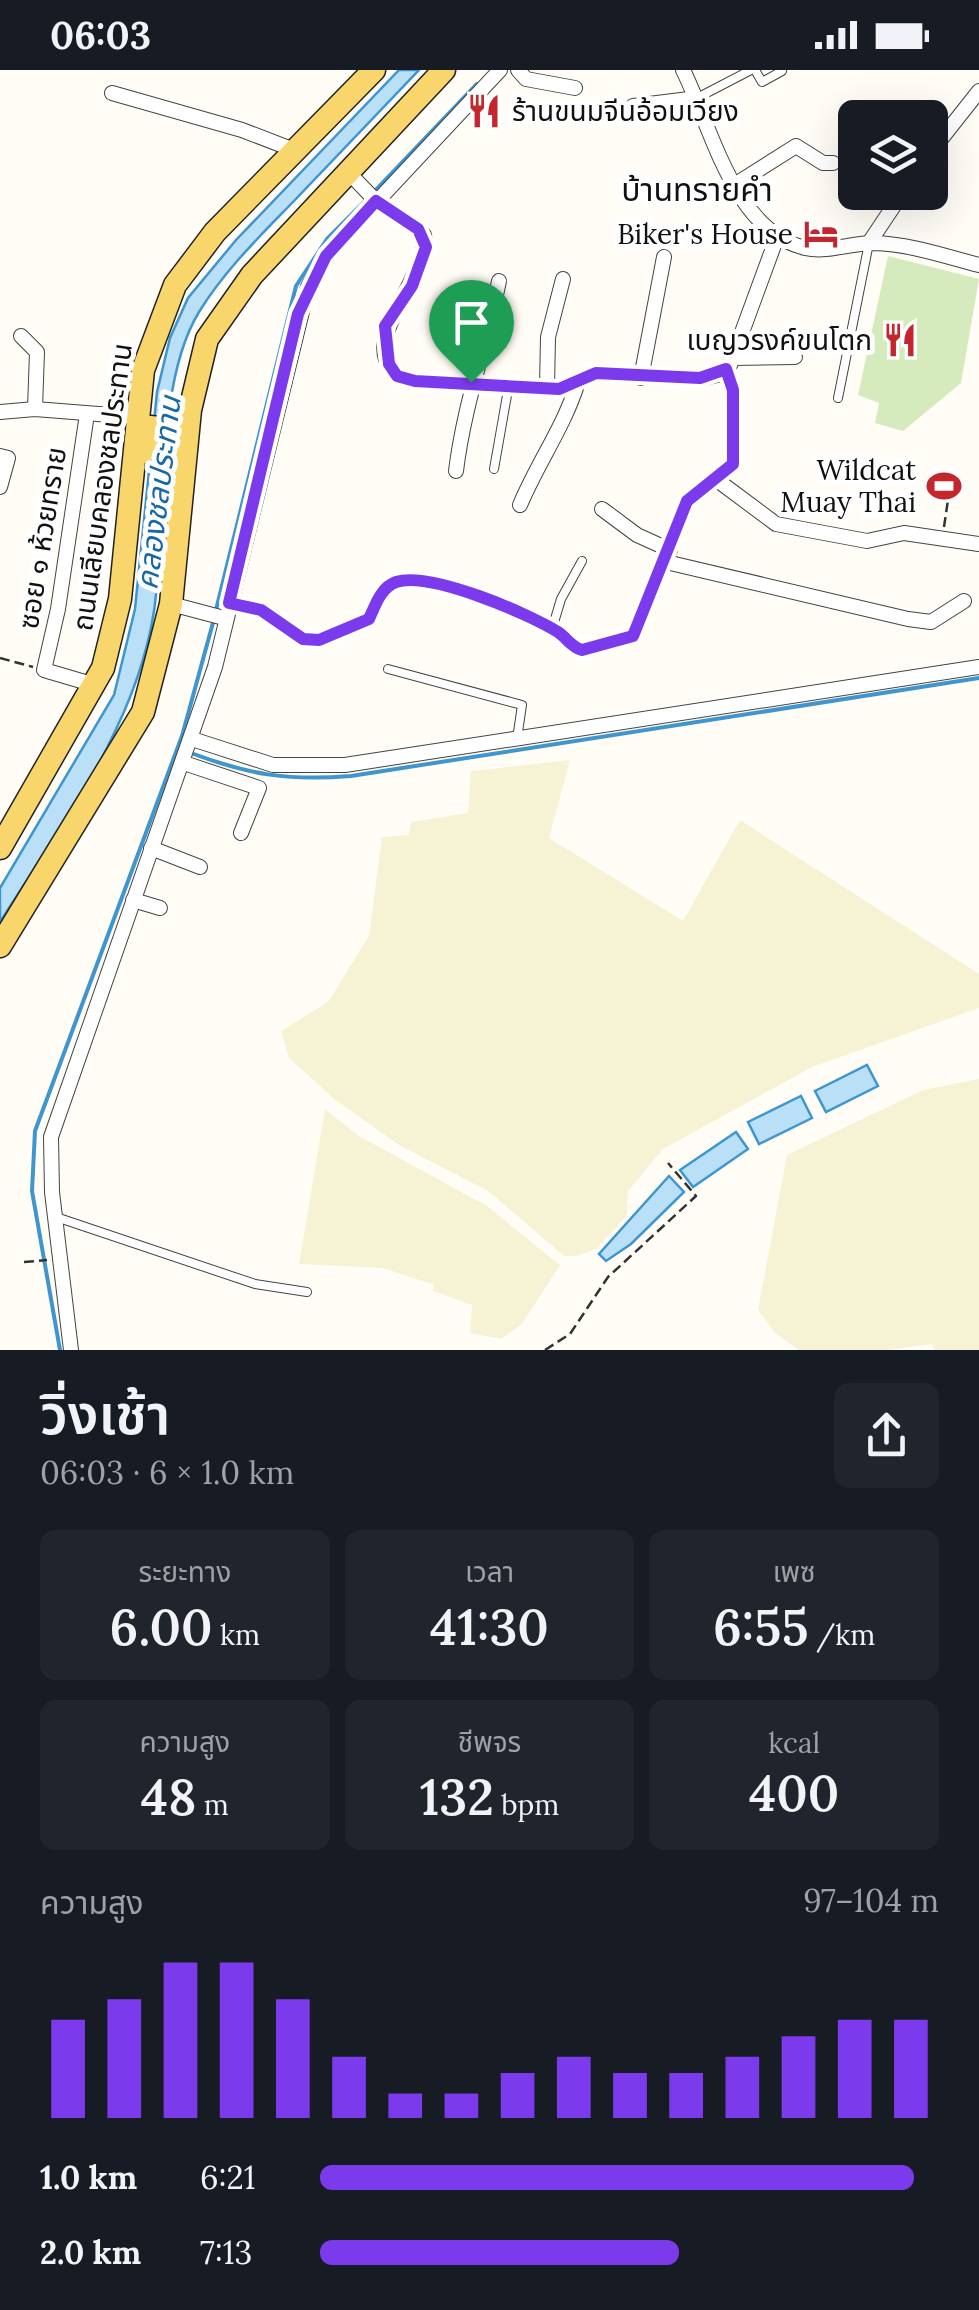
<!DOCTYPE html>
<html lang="th">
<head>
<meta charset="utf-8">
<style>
  body { margin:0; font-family:Lora,"Noto Sans Thai",serif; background:#20242c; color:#f1f3f6; height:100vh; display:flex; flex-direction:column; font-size:38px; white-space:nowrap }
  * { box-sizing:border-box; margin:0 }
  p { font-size:32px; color:#9ea1a6 }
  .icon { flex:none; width:55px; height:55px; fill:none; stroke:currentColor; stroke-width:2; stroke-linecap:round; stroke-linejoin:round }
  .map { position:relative; height:1280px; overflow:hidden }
  .panel { display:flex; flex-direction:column; background:#171b24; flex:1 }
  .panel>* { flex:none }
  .buttons { position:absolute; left:838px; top:30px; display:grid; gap:20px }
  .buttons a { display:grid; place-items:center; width:110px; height:110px; border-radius:15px; background:#171b24; box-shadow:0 10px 40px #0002; font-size:50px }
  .pin { position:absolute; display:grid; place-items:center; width:85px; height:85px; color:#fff; margin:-102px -42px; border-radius:50% 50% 50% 0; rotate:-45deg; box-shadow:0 0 10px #0007 }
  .pin .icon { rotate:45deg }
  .round { display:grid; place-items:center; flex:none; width:105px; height:105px; border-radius:15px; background:#20242c }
  .headline { display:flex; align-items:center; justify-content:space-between; height:170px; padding:0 40px }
  h1 { font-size:55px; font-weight:600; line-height:75px }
  .stats { display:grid; grid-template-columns:repeat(3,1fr); gap:15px; height:170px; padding:10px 40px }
  .stats div { display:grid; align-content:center; border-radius:15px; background:#20242c; text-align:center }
  .stats b { font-size:50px; font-weight:600 }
  .stats small { font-size:28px; font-weight:400 }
  .stats p { font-size:28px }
  .chart { height:280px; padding:20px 40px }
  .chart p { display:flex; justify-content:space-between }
  .chart svg { width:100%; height:180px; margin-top:10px; stroke:#7c3aed; stroke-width:6 }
  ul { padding:0 40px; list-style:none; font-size:32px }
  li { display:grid; grid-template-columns:160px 120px 1fr; align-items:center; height:75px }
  li i { height:25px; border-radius:12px; background:#7c3aed }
  .status { display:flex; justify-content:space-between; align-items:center; height:70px; padding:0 50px; background:#171b24; direction:ltr }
  .status svg { height:28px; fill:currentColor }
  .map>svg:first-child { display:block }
  .farmland { fill:#f6f3d4 }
  .green { fill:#d5ebbd }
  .water { fill:#b9e0f7; stroke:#3f96cf; stroke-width:2.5 }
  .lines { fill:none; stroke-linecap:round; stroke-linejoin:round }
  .stream { stroke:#3f96cf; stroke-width:4 }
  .service-casing { stroke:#444; stroke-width:10 }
  .minor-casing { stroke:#444; stroke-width:16 }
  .primary-casing { stroke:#222; stroke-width:25 }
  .path { stroke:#333; stroke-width:2.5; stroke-dasharray:10 5; stroke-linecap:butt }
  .service { stroke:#fff; stroke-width:8 }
  .minor { stroke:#fff; stroke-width:14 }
  .primary { stroke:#f9d66b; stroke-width:22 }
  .route-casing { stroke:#fff; stroke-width:20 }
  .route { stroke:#7c3aed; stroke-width:12 }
  .labels { text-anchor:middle; stroke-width:10; stroke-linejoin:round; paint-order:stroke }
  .poi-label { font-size:28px; fill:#111; stroke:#fff; text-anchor:end }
  .street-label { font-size:28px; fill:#111; stroke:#fff }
  .water-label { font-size:30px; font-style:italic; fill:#1768a6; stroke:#fff }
  .quarter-label { font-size:32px; fill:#111; stroke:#fff }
</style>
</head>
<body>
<div class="status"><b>06:03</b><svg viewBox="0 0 49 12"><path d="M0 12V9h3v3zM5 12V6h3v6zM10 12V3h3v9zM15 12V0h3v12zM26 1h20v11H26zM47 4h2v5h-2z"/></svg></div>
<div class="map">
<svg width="979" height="1280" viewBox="0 0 979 1280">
  <rect width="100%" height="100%" fill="#fffdf5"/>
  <g class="farmland">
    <polygon points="570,690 549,768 683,851 740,750 979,904 979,938 812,997 663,1079 628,1121 627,1145 617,1157 596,1179 576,1186 564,1186 488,1121 399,1075 334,1029 289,988 281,961 328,932 369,866 382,767 409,765 411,752 468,743 471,701"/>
    <polygon points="979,1009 979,1280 935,1280 931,1274 889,1280 799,1280 775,1263 758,1240 787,1085 923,1020"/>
    <polygon points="325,1039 359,1066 487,1136 560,1195 522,1254 501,1269 470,1263 472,1235 433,1221 434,1215 383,1198 299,1194"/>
  </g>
  <polygon class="green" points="888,186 979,209 961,313 903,361 875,353 879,333 858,325"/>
  <g class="water">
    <path d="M399,0h20c-42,44 -84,88 -126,132 -33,34 -69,69 -94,110 -45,73 -32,213 -45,299 -17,114 -94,216 -154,311v-34l114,-193 21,-86 22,-217 13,-54 18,-40 48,-58z"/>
    <polygon points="867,995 878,1016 826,1042 815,1021"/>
    <polygon points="801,1026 812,1048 759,1074 748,1052"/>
    <polygon points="736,1062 748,1079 693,1117 680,1100"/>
    <polygon points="669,1106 684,1122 631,1174 606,1191 599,1184"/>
  </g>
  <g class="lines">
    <g class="stream">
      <polyline points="373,123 477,14"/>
      <polyline points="216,540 296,216 327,169 366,130"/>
      <path d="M191,683c59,22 97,28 160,23l628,-98"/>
      <polyline points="60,1280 32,1121 35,1061 182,666 214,549"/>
    </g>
    <g class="service-casing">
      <g id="service">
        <polyline points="755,0 762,12 782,1"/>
        <polyline points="697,28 751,0"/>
        <polyline points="838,328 869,173"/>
        <polyline points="494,399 509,314"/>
        <polyline points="552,559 561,529 582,491"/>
        <polyline points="388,599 522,635 517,669"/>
        <polyline points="56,1147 255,1214 307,1222"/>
      </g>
    </g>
    <g class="minor-casing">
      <g id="minor">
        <polyline points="518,0 526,9 575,18"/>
        <path d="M683,0c29,58 50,160 122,178 23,5 46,-5 69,-5 36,1 70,13 105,22"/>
        <polyline points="112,23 242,60 294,80"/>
        <polyline points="633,36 697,28"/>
        <polyline points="930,83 979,21"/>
        <path d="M349,103l27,28 48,34c7,45 -86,124 -9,146l144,8 36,-16 105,6 17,-4 13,-10 47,-128"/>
        <polyline points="736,114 796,76 823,93 833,93"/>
        <polyline points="869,173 903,122"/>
        <polyline points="21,266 37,282 35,339"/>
        <polyline points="732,288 795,287"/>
        <polyline points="641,308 664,187"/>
        <polyline points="547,318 548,267 563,209"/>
        <polyline points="0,342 35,339 136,347"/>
        <polyline points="87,344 58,539 44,600 95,615"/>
        <polyline points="0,386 8,388 0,417"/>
        <path d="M456,401c8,-66 30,-125 43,-190"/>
        <polyline points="717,410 776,454 867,471 904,463 979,474"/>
        <path d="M520,435c18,-43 44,-78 58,-123"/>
        <polyline points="602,439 637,465 670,480"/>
        <polyline points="666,492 908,549 931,552 964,531"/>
        <path d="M229,533l32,8 42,28 16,1 50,-21c6,-13 12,-32 27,-37 34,-11 131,31 162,50 10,6 13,15 24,18l51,-14 54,-135 46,-38v-73l-7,-21"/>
        <polyline points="171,534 224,548"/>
        <polyline points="192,669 273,695 345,695 979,597"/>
        <polyline points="184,693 259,718 241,763"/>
        <polyline points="151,778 200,797"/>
        <polyline points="133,830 160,838"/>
        <polyline points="71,1280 52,1122 51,1067 215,597 308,217 326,186 500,0"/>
      </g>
    </g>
    <g class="primary-casing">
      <g id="primary">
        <polyline points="144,382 150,357 179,360 180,381"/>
        <polyline points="0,778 103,598 120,529 143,300 175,215 215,162 374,0"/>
        <polyline points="0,876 143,642 171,534 190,340 207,269 252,205 444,0"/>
      </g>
    </g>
    <g class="path">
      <polyline points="944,457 949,423"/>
      <polyline points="0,588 33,597"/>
      <polyline points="24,1192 47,1190"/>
      <polyline points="545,1280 570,1264 608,1207 696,1126 668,1093"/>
    </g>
    <use href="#service" class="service"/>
    <use href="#minor" class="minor"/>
    <use href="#primary" class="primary"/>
  </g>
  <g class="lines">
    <g class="route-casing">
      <path id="route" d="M376,131l42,28 8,18 -14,39 -27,40 4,38 8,12 18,5 144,8 37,-16 104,5 26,-9 7,21v74l-46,37 -54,135 -51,14c-11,-3 -15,-12 -24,-18 -31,-19 -128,-61 -162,-50 -15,5 -21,24 -27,37l-50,21 -16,-1 -42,-29 -32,-7 69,-289 28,-58z"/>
    </g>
    <use href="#route" class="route"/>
  </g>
  <defs>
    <g id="restaurant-bare" transform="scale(2.7)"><path d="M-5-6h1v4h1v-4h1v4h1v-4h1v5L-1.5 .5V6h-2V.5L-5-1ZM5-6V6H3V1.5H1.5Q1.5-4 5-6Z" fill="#c4262e" stroke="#fff" stroke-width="2.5" paint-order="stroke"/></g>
    <g id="hotel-bare" transform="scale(2.7)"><path d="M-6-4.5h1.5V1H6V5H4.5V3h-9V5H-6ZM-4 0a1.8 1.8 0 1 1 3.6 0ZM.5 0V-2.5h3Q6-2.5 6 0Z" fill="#c4262e" stroke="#fff" stroke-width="2.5" paint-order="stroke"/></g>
    <g id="stadium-bare" transform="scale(2.7)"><path d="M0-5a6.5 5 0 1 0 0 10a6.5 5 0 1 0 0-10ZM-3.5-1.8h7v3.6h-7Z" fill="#c4262e" stroke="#fff" stroke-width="2.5" paint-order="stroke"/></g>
  </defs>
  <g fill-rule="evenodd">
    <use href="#restaurant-bare" x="484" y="41"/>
    <use href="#hotel-bare" x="821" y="164"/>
    <use href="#restaurant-bare" x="900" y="270"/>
    <use href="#stadium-bare" x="944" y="416"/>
  </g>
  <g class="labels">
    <g class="poi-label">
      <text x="512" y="51" text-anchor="start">ร้านขนมจีนอ้อมเวียง</text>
      <text x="793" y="174">Biker's House</text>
      <text x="872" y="280">เบญวรงค์ขนโตก</text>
      <text x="916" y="410">Wildcat<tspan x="916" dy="32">Muay Thai</tspan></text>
    </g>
    <g class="street-label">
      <text transform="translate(102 417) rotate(-82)" y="10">ถนนเลียบคลองชลประทาน</text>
      <text transform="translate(42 468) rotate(-81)" y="10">ซอย ๑ ห้วยทราย</text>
    </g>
    <g class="water-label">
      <text transform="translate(159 423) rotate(-83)" y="10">คลองชลประทาน</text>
    </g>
    <g class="quarter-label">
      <text x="697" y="131">บ้านทรายคำ</text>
    </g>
  </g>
</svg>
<div class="buttons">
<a><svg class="icon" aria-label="layers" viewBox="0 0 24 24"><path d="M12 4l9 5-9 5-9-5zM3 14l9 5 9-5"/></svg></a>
</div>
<div class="pin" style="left:471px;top:312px;background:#1e9e55"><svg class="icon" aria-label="arrive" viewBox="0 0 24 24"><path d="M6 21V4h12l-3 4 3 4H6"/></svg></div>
</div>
<section class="panel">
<div class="headline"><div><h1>วิ่งเช้า</h1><p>06:03 · 6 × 1.0 km</p></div><a class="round"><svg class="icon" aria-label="share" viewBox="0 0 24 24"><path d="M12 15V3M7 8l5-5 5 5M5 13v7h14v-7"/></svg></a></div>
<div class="stats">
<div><p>ระยะทาง</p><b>6.00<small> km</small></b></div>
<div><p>เวลา</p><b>41:30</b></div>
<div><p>เพซ</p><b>6:55<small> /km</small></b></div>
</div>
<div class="stats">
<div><p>ความสูง</p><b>48<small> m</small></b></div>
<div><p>ชีพจร</p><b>132<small> bpm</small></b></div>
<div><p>kcal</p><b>400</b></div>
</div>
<div class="chart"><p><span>ความสูง</span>97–104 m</p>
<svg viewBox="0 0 160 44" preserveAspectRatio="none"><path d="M5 44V20M15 44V15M25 44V6M35 44V6M45 44V15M55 44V29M65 44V38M75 44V38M85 44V33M95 44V29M105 44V33M115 44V33M125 44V29M135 44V24M145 44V20M155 44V20"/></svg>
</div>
<ul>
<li><b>1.0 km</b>6:21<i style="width:96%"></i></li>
<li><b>2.0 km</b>7:13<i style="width:58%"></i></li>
</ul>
</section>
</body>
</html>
